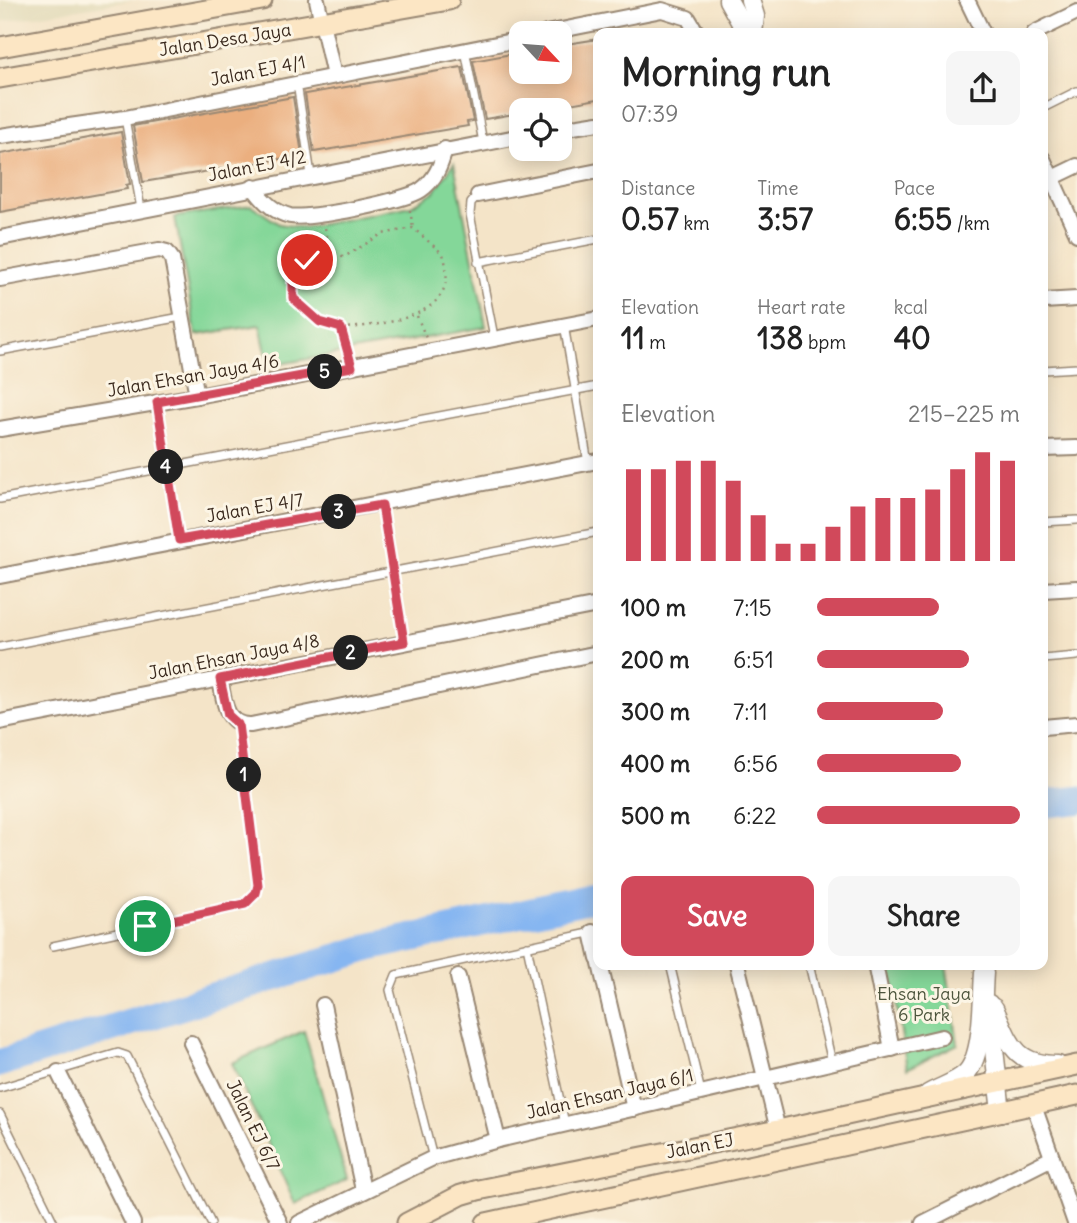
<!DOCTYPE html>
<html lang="en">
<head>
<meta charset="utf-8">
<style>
  body { margin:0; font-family:Delius,sans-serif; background:#f6f6f6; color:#222; height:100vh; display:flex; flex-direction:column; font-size:26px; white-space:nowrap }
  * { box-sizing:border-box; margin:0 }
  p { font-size:23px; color:#767676 }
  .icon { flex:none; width:38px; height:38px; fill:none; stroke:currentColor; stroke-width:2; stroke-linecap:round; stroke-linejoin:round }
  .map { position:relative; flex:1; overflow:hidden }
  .panel { position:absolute; left:593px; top:28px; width:455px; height:942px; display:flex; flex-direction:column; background:#fff; border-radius:14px; box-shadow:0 4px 18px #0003 }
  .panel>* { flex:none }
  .needle { width:46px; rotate:116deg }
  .fabs { position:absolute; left:509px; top:21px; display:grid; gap:14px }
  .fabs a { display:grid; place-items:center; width:63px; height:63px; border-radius:14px; background:#fff; box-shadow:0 4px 18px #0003; font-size:35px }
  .pin { position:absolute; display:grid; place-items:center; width:60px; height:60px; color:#fff; margin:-30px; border:4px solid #fff; border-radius:50%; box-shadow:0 2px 7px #0007 }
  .km { position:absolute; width:35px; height:35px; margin:-18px; border-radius:50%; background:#222; color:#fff; font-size:19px; line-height:35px; text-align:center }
  .round { display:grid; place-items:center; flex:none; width:74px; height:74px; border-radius:14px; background:#f6f6f6 }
  .head { display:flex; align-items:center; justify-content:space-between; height:119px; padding:0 28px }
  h1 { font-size:38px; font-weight:800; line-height:52px }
  .stats { display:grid; grid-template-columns:repeat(3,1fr); gap:10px; height:119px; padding:7px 28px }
  .stats div { display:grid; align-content:center }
  .stats b { font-size:30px; font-weight:800 }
  .stats small { font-size:19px; font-weight:400 }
  .stats p { font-size:19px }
  .chart { height:196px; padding:14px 28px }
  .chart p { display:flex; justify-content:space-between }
  .chart svg { width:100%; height:126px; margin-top:7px; stroke:#d1495b; stroke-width:6 }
  .button { display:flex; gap:14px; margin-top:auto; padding:14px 28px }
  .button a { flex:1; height:80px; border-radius:14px; background:#d1495b; color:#fff; font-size:28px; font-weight:800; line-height:80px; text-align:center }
  .button a+a { background:#f6f6f6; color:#222 }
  ul { padding:0 28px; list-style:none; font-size:23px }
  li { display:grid; grid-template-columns:112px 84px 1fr; align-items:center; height:52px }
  li i { height:18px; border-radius:9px; background:#d1495b }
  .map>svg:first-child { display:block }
  .built { fill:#e3dbba }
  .green { fill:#84d799; stroke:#60805c; stroke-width:2 }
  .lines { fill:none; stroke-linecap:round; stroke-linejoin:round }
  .river { stroke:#86b6f1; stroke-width:28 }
  .building { fill:#ebaf7f }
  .service-casing { stroke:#988773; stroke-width:10 }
  .minor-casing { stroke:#988773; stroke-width:18 }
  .tertiary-casing { stroke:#988773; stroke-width:21 }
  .secondary-casing { stroke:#988773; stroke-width:23 }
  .path { stroke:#988773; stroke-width:2.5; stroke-dasharray:2 5; stroke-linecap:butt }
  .service { stroke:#fff; stroke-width:7 }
  .minor { stroke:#fff; stroke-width:14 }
  .tertiary { stroke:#fff; stroke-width:18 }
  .secondary { stroke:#fce6c4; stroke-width:19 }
  .route-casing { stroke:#fff; stroke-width:14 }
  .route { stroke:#d1495b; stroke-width:9 }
  .labels { text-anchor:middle; stroke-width:6; stroke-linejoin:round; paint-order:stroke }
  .street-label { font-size:18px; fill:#3b2a1e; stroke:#fcf5e5 }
  .park-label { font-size:18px; fill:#4d553d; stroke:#fcf5e5 }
</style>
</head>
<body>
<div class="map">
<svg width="1077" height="1223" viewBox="0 0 1077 1223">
  <rect width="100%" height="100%" fill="#fcf5e5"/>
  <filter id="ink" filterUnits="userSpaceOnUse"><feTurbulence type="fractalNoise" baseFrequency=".0143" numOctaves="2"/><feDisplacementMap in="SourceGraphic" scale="14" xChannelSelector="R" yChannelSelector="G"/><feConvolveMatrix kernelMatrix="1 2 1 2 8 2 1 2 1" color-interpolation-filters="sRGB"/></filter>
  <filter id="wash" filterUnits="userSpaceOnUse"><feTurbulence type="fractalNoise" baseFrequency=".00686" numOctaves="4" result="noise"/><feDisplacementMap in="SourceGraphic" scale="28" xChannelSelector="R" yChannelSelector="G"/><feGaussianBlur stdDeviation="1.57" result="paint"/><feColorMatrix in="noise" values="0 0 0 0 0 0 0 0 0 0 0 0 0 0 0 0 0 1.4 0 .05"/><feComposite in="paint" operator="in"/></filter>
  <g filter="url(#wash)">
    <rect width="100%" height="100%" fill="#f4e4c8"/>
    <polygon class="built" points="0,0 134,0 0,22"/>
    <g class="green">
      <polygon points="454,163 486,327 269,366 260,325 196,335 175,217 251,205 279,224 304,228 411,206 435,191"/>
      <polygon points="890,964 946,964 958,1044 907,1069"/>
      <polygon points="304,1031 347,1180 295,1204 232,1063"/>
    </g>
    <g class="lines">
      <g class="river">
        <polyline points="1043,804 1077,800"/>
        <polyline points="0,1063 371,947 598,897"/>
      </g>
    </g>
    <g id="blocks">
      <g class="building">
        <polygon points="598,39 598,99 485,119 473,61 522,52 522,72 560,72 560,45"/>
        <polygon points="462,67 473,121 467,122 468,126 314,152 305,94"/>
        <polygon points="293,97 302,154 298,156 143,182 133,126"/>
        <polygon points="121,132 130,184 126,185 127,189 0,212 0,154"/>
      </g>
    </g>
  </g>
  <g filter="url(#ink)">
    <use href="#blocks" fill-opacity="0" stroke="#988773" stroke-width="2"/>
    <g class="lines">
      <g class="service-casing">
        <g id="service">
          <polyline points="465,50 483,142"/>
          <polyline points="297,83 311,175"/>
          <polyline points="1043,108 1077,91"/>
          <polyline points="125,118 141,209"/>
          <polyline points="478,195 471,203 470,214 494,337"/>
          <polyline points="478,262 598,239"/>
          <polyline points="564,325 588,463"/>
          <polyline points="0,351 181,317"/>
          <polyline points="1043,370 1077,368"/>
          <polyline points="157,403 179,540"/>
          <polyline points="0,499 598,386"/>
          <polyline points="382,505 404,642"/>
          <polyline points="1043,522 1077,520"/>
          <polyline points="0,647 598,532"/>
          <polyline points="1043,659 1077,656"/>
          <polyline points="53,946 237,906 251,900 258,885 238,724"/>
          <polyline points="527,946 565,1124"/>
          <polyline points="670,964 701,1092"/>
          <polyline points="809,964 832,1062"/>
          <polyline points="0,1088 118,1053 127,1056 211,1223"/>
          <polyline points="0,1114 54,1223"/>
          <polyline points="433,1158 390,990 396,975 594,932"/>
        </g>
      </g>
      <g class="minor-casing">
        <g id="minor">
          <polyline points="317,0 334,76"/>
          <polyline points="967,0 983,33"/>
          <polyline points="546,33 662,10 688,18 697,33"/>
          <polyline points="1034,33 1077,12"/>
          <polyline points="560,129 598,123"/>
          <polyline points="0,136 125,118 522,39"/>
          <polyline points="1043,159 1077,234"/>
          <polyline points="1052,178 1077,166"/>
          <path d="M253,187c9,13 20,25 37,29 19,4 115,-15 131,-26 14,-10 20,-24 24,-41"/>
          <polyline points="478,195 598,171"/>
          <polyline points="0,238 522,136"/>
          <polyline points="0,279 159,250 167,252 172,259 197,396"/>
          <polyline points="1043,301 1077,299"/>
          <polyline points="0,429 197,396 598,319"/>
          <polyline points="1043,449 1077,448"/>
          <polyline points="0,576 598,461"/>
          <polyline points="1043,590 1077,588"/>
          <path d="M220,679c4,20 4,47 31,46l347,-72"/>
          <polyline points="0,722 598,605"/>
          <polyline points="1043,727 1077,724"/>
          <polyline points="592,932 598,959"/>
          <polyline points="600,964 634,1109"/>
          <polyline points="737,964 778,1130"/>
          <polyline points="875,964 892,1049"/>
          <polyline points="458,977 498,1140"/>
          <polyline points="323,1005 363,1190"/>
          <polyline points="191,1043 280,1223"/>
          <polyline points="58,1072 133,1223"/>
          <polyline points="1034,1106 1075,1223"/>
          <polyline points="299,1223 433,1158 498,1140 942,1037"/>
          <polyline points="923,1223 1052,1158"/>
        </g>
      </g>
      <g class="tertiary-casing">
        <g id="tertiary">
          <polyline points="728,0 741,23 752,32"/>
          <polyline points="750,0 755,16 753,33"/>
          <polyline points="989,1004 1001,1112"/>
          <path d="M994,1008c16,35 20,57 64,57"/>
          <path d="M928,1094c12,-7 30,-12 39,-22 17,-19 15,-74 17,-99"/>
        </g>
      </g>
      <g class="secondary-casing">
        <g id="secondary">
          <polyline points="0,47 262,0"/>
          <polyline points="0,78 449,0"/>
          <polyline points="407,1223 461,1195 478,1190 778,1130 1077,1065"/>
          <polyline points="486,1223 1077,1095"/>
        </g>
      </g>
      <g class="path">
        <polyline points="410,210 413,228"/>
        <path d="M325,228l4,16 -2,11 17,2 38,-23 31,-6 30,26c16,49 -25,63 -64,70 -15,2 -33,6 -48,2 -22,-5 -50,-31 -35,-55 8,-11 18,-17 31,-16"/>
        <polyline points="417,316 426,338"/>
        <polyline points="341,328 348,352"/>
      </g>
      <use href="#service" class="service"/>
      <use href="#minor" class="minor"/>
      <use href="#tertiary" class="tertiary"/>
      <use href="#secondary" class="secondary"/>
    </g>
  </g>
  <g class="lines" filter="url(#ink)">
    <g class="route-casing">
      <polyline id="route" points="145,926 245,904 256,893 258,885 238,724 228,715 220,679 404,642 382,505 179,540 157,402 352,367 341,328 320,322 293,298 293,275 307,260"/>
    </g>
    <use href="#route" class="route"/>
  </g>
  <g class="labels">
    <g class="street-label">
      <text transform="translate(225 40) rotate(-9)" y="6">Jalan Desa Jaya</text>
      <text transform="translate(258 71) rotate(-11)" y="6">Jalan EJ 4/1</text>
      <text transform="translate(257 166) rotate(-11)" y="6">Jalan EJ 4/2</text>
      <text transform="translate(193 376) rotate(-10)" y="6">Jalan Ehsan Jaya 4/6</text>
      <text transform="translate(255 508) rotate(-10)" y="6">Jalan EJ 4/7</text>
      <text transform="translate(234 657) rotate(-11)" y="6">Jalan Ehsan Jaya 4/8</text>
      <text transform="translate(610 1094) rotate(-13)" y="6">Jalan Ehsan Jaya 6/1</text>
      <text transform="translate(253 1125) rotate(64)" y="6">Jalan EJ 6/7</text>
      <text transform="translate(700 1146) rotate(-11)" y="6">Jalan EJ</text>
    </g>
    <g class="park-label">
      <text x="924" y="1000">Ehsan Jaya<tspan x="924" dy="21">6 Park</tspan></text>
    </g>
  </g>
</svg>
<div class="fabs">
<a><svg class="needle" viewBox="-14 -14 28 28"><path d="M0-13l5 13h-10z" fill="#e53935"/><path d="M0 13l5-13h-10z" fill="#767676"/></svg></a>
<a><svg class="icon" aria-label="locate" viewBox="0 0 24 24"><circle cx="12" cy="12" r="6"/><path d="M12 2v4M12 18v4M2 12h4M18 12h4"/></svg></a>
</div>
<div class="pin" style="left:145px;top:926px;background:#1e9e55"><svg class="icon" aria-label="arrive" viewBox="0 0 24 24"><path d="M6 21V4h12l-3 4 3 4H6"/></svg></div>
<div class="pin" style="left:307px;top:260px;background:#d93025"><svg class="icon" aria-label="check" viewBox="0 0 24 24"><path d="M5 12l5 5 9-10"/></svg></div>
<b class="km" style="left:244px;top:775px">1</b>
<b class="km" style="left:351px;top:653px">2</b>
<b class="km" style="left:339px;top:512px">3</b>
<b class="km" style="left:166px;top:467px">4</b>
<b class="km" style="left:325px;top:372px">5</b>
<section class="panel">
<div class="head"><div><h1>Morning run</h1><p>07:39</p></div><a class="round"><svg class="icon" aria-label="share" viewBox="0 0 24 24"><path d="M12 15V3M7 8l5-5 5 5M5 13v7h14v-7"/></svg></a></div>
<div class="stats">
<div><p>Distance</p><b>0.57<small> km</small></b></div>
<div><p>Time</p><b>3:57</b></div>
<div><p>Pace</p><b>6:55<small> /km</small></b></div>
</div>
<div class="stats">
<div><p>Elevation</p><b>11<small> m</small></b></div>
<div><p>Heart rate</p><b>138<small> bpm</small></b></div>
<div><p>kcal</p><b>40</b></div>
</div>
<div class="chart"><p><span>Elevation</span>215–225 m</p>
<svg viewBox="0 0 160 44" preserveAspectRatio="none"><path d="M5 44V12M15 44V12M25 44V9M35 44V9M45 44V16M55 44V28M65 44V38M75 44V38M85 44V32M95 44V25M105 44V22M115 44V22M125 44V19M135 44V12M145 44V6M155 44V9"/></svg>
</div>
<ul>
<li><b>100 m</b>7:15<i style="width:60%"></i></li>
<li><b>200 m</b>6:51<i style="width:75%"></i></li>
<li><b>300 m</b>7:11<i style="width:62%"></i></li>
<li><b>400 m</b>6:56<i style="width:71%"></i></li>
<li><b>500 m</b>6:22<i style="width:100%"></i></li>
</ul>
<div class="button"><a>Save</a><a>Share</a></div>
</section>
</div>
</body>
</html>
